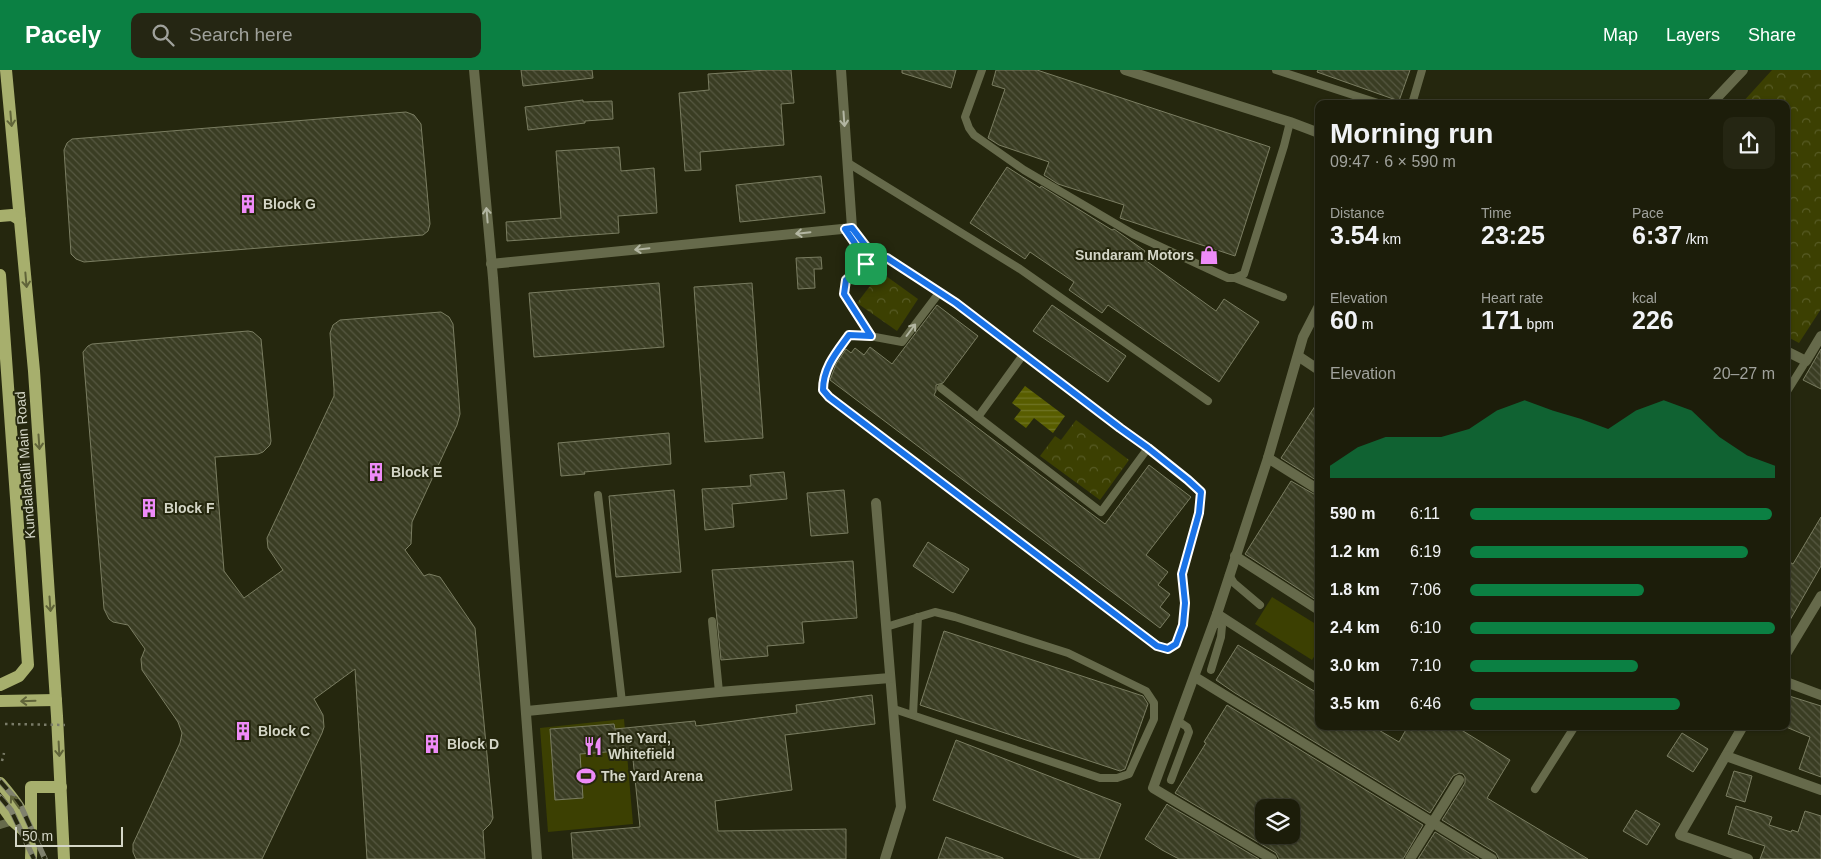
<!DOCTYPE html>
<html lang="en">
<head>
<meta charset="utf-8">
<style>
  body { margin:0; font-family:Helvetica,sans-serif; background:#252613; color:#f1f3f6; height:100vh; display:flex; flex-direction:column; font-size:19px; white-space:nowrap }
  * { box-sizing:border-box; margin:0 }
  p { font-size:16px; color:#a0a29c }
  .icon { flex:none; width:28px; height:28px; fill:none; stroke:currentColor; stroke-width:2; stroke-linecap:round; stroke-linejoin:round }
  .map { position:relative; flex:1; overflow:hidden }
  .side { position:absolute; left:1315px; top:30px; width:475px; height:630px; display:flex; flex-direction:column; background:#1c1d0a; border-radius:10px; box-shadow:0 1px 4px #0004,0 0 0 1px #3a3b2b }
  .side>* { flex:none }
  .controls { position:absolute; left:1255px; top:729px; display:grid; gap:10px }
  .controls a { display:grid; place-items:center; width:45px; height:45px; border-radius:10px; background:#1c1d0a; box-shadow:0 1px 4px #0004,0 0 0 1px #3a3b2b; font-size:25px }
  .scale { position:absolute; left:15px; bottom:12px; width:108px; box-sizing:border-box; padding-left:5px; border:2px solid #d4d6c7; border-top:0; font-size:14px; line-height:18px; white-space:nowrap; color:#d4d6c7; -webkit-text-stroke:4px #25270e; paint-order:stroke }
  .pin { position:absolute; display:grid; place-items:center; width:42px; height:42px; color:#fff; margin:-21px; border-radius:10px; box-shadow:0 2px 8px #0006 }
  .round { display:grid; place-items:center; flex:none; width:52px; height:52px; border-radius:10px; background:#252613 }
  .headline { display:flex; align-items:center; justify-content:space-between; height:85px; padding:0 15px }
  h1 { font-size:28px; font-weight:800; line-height:38px }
  .figures { display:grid; grid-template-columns:repeat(3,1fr); gap:8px; height:85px; padding:5px 15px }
  .figures div { display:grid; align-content:center }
  .figures b { font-size:25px; font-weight:800 }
  .figures small { font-size:14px; font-weight:400 }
  .figures p { font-size:14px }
  .chart { height:140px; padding:10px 15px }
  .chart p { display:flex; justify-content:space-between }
  .chart svg { width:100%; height:90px; margin-top:5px; fill:#0b8043; opacity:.7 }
  ul { padding:0 15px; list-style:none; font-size:16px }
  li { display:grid; grid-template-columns:80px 60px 1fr; align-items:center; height:38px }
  li i { height:12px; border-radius:6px; background:#0b8043 }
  header { display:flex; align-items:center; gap:30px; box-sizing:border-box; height:70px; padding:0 25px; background:#0b8043; color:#fff }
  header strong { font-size:24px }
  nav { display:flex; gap:28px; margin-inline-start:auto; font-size:18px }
  .search { width:350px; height:45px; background:#252613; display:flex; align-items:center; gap:12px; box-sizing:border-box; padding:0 18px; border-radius:10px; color:#a0a29c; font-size:19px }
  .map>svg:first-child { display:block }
  .grass { fill:#3c4002 }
  .park { fill:url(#park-crowns) }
  .water { fill:url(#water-rules) }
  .building { fill:url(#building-back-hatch); stroke:#7a7d61; fill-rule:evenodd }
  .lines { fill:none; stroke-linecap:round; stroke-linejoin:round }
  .path { stroke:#7a7c68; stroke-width:2.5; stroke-dasharray:2.5 4; stroke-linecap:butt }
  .service { stroke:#666a4b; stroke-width:8 }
  .minor { stroke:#666a4b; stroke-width:10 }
  .tertiary { stroke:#666a4b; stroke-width:10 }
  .primary { stroke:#a7af6d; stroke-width:12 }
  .rail-casing { stroke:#7f816d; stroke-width:5.5 }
  .rail { stroke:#25270e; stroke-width:4; stroke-dasharray:11; stroke-linecap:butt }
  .path-bridge { stroke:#7a7c68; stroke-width:2.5; stroke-dasharray:2.5 4; stroke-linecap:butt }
  .oneway { stroke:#606439 }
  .oneway2 { stroke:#b3b6a2 }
  .route-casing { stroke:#fff; stroke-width:10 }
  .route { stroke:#1a73e8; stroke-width:6 }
  .labels { text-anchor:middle; stroke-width:4; stroke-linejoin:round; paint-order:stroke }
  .poi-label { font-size:14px; font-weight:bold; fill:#d4d6c7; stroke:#25270e; text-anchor:start }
  .street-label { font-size:14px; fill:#d4d6c7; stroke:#25270e }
</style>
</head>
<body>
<header>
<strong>Pacely</strong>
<div class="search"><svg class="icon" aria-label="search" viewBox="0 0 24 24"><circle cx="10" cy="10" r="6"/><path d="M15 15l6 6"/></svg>Search here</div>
<nav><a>Map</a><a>Layers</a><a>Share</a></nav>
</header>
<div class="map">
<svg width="1821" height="789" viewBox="0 0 1821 789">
  <defs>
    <pattern id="park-crowns" width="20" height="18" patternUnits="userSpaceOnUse" patternTransform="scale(1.25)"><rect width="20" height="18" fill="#3c4002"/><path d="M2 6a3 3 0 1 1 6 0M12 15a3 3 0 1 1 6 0" fill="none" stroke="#575b25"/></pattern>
    <pattern id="water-rules" width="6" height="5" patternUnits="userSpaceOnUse" patternTransform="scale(1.25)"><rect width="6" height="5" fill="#585d00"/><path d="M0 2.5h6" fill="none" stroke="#6f7424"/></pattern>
    <pattern id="building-back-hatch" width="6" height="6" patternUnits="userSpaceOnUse" patternTransform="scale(1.25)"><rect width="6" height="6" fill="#3a3d23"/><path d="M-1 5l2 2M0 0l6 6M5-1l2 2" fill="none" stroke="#565841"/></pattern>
  </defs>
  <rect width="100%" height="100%" fill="#25270e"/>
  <g class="grass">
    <polygon points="1272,527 1319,556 1319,579 1312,590 1255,554"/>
    <polygon points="624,649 633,754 548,762 540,658"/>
  </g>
  <g class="park">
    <polygon points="1772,0 1821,0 1821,239 1799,273 1786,266 1786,34 1741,34"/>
    <polygon points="886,206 918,229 897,261 857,233 873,212"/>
    <polygon points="1076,350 1129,390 1100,430 1040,386 1055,366 1061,370"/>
  </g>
  <polygon class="water" points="1025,316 1065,346 1053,363 1034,348 1026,358 1014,349 1021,340 1012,333"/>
  <g class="building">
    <polygon points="521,0 592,0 593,8 523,16"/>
    <polygon points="767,0 791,0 794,33 781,34 784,75 700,82 701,100 685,101 679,23 709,20 708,4"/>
    <polygon points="902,0 956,0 951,18 902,3"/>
    <polygon points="996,0 1037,0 1270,77 1235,186 1120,148 1124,135 1058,114 1044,105 1049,92 999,75 988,68 1005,19 992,15"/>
    <polygon points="1318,0 1410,0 1399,31 1317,2"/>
    <polygon points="583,30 583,32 612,31 613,49 585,51 585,53 528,60 525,37"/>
    <polygon points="406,42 414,45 421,54 430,154 428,161 423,165 84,192 76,189 71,184 64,80 67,73 72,69"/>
    <polygon points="619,77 621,101 654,98 657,143 618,146 619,163 507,171 506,152 561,148 556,81"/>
    <polygon points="1007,97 1040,118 1041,116 1112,160 1114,159 1145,181 1141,187 1216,241 1224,229 1259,252 1219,312 1108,235 1102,243 1069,220 1074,212 1030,182 1025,189 970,153"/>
    <polygon points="821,106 825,143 740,152 736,115"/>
    <polygon points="821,187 822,199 814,199 815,218 798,219 796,188"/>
    <polygon points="659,213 664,277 534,287 529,223"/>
    <polygon points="752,213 763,368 705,372 694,217"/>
    <polygon points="937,235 978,266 943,313 936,315 936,321 934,325 1105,454 1149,395 1191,427 1146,485 1168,502 1158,515 1170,524 1160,537 1170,545 1160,558 830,310 836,294 846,279 851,283 855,278 864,285 870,277 892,294"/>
    <polygon points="1052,235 1126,286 1108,312 1033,261"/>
    <polygon points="441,242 449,247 453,254 460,344 457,355 412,452 411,474 405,480 424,506 429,504 440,507 475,558 493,748 490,754 483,761 485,789 367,789 355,599 314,629 323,645 324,657 322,663 262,789 136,789 133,782 133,774 180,673 182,663 178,652 142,600 141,589 145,579 128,555 113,552 109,549 104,539 83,282 88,276 92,274 248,261 253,262 261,269 271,371 270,375 263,382 258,384 215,387 224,501 244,528 283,500 268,478 267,468 334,326 334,319 330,263 333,255 340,250"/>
    <polygon points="1821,279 1821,319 1803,310"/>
    <polygon points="1319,330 1319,412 1281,388"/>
    <polygon points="669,363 671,394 584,402 585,404 561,406 558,373"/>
    <polygon points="784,402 787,429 732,434 734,457 705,460 702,419 751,416 750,405"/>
    <polygon points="1291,411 1319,427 1319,532 1245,484"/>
    <polygon points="674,420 681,502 616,507 609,426"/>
    <polygon points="844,420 848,463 811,466 807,423"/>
    <polygon points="1821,447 1821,496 1786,557 1786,490 1793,494"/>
    <polygon points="928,472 969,499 953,523 913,496"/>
    <polygon points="853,491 857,548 802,552 804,573 767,576 768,586 721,590 712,500"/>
    <polygon points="944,561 1143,626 1148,634 1125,699 1120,701 920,635"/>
    <polygon points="1238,575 1319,624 1319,656 1372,656 1399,672 1408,656 1455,656 1510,690 1487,728 1588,789 1499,789 1496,783 1442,750 1465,713 1465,707 1463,704 1459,703 1453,706 1430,743 1235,623 1216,610"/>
    <polygon points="872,625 875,654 785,665 792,720 715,731 718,761 846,759 846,789 573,789 571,763 640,757 632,680 580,684 583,728 555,730 550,659 614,654 615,659 695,651 696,656 797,643 796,635"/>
    <polygon points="1786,625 1821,636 1821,707 1799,699 1810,667 1786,657"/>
    <path d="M1227,635l196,120 -20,34h-124l-3,-6 -101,-60 31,-50 -2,-1zM1264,738h27v27h-27z"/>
    <polygon points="1682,663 1708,679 1693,702 1667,686"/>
    <polygon points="956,670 1121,734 1099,789 1082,789 933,730"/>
    <polygon points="1734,701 1752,706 1745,732 1726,726"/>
    <polygon points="1167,734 1168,735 1259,789 1179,789 1162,780 1145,769"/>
    <polygon points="1736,736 1772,747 1769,755 1791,762 1792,760 1798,762 1805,741 1821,746 1821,789 1760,789 1765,776 1728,764"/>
    <polygon points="1636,740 1660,754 1647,775 1623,761"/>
    <polygon points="1435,762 1479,789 1418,789"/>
    <polygon points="946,767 1003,788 1003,789 938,789"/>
  </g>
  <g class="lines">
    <polyline class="path" points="2,691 4,683"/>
    <g class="service">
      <polyline points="982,0 965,47 969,58 974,65 1024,100 1133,164 1228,208 1235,208 1244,204 1284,76 1290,52"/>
      <polyline points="1276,0 1381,34"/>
      <polyline points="1412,34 1422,0"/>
      <polyline points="848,93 1020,199 1208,331"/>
      <polyline points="852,158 875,188"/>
      <polyline points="845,159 854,172 866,194"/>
      <polyline points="1235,208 1283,227"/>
      <path d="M871,266l-27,-41 2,-15 29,-22h12l69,45 164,125 28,20 40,32 13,12 -2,21 -17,61 3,29 -2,22 -7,19 -8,5 -11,-4 -328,-248 -6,-6c0,-23 13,-38 26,-56l26,2 27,5 37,-49"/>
      <polyline points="1023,285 978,347 1101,442 1148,378"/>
      <polyline points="941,318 978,347"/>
      <polyline points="1786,323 1806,291"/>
      <polyline points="598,425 622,632"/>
      <polyline points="1229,505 1234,513 1260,535"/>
      <polyline points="712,551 719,622"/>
      <polyline points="886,557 935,542 955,547 1068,583 1146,621 1154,633 1154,649 1129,704 1117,708 1100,708 894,639"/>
      <polyline points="1211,600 1221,567 1222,556 1214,552"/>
      <polyline points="913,645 918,547"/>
      <polyline points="1171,710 1189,662 1187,657 1178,651"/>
      <polyline points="1535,719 1575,656"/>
      <polyline points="0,755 13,751"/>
    </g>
    <g class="minor">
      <polyline points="1786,281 1806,291 1821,266"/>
      <polyline points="1298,286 1319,300"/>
      <polyline points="1268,388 1319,420"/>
      <polyline points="876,433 901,737 885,789"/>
      <polyline points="1235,486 1319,540"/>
      <polyline points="1217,544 1319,610"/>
      <polyline points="1786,584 1821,526"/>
      <polyline points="1195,607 1492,789"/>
      <polyline points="1786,612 1821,625"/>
      <polyline points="527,641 719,622 890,608"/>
      <polyline points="1743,656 1680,765 1748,789"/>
      <polyline points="1726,686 1821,720"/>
      <polyline points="1272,789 1153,718 1217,544 1268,388 1303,267 1319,236"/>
      <polyline points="1410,789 1459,710"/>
    </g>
    <g class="tertiary">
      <polyline points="474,0 493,208 537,789"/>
      <polyline points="1125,0 1290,52 1319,63"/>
      <polyline points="1711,34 1743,0"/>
      <polyline points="491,194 852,158 841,0"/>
    </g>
    <g class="primary">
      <polyline points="6,0 34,301 57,646 64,789"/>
      <polyline points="0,146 12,145 20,150"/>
      <polyline points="0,205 28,595 19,606 0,615"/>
      <polyline points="0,631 56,630"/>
      <path d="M0,713c13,15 29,35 31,56 1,6 0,13 0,20"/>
      <polyline points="0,733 13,751 29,765"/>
      <polyline points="31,759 31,717 61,717"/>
    </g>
    <g class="rail-casing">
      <g id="rail">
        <polyline points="0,711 20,734 45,789"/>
        <polyline points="0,727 11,740 34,789"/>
      </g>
    </g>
    <use href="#rail" class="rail"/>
    <polyline class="path-bridge" points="5,654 65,655"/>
  </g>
  <defs><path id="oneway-shaft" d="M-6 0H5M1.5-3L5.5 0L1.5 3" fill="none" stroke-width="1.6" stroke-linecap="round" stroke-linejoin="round" transform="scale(1.25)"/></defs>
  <g class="oneway">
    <use href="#oneway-shaft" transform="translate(11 49) rotate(85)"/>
    <use href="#oneway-shaft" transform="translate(26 210) rotate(85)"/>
    <use href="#oneway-shaft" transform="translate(39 372) rotate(86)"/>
    <use href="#oneway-shaft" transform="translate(50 534) rotate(86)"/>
    <use href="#oneway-shaft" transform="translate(28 631) rotate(178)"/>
    <use href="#oneway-shaft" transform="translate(59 679) rotate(87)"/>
    <use href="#oneway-shaft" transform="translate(15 732) rotate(-125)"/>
  </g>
  <g class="oneway2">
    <use href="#oneway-shaft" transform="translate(844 49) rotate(86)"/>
    <use href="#oneway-shaft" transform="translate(487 145) rotate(-95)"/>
    <use href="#oneway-shaft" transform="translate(803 163) rotate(174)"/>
    <use href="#oneway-shaft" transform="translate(642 179) rotate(174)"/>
    <use href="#oneway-shaft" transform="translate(911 260) rotate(-53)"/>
  </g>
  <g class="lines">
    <g class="route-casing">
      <path id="route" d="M852,158l23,30h12l69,45 164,125 28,20 40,32 13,12 -2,21 -17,61 3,29 -2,22 -7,19 -8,5 -11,-3 -328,-249 -6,-7c0,-22 13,-37 26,-55l22,1 -27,-42 2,-14 20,-16 -12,-22 -9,-13z"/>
    </g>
    <use href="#route" class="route"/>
  </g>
  <defs>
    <g id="building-bare" transform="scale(1.5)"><path d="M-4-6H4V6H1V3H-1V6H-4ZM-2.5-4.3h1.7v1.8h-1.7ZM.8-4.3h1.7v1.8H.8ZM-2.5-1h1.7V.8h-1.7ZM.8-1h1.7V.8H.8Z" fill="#ee8bf8" stroke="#25270e" stroke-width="2.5" paint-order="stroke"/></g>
    <g id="shop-bare" transform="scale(1.5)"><path d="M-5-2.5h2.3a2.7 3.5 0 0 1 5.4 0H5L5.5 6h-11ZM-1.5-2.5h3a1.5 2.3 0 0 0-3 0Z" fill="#ee8bf8" stroke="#25270e" stroke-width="2.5" paint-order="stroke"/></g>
    <g id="restaurant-bare" transform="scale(1.5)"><path d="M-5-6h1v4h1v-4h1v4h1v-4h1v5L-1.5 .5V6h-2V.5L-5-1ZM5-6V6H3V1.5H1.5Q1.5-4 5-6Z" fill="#ee8bf8" stroke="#25270e" stroke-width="2.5" paint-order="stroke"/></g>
    <g id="stadium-bare" transform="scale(1.5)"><path d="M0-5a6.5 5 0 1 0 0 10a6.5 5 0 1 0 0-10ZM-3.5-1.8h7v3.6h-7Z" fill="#ee8bf8" stroke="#25270e" stroke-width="2.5" paint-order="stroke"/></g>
  </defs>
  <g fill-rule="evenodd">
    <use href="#building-bare" x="248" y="134"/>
    <use href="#shop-bare" x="1209" y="185"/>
    <use href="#building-bare" x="376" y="402"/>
    <use href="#building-bare" x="149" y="438"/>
    <use href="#building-bare" x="243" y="661"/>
    <use href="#building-bare" x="432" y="674"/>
    <use href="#restaurant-bare" x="593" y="676"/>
    <use href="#stadium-bare" x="586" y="706"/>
  </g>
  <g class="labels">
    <g class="poi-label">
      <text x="263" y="139">Block G</text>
      <text x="1194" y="190" text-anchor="end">Sundaram Motors</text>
      <text x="391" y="407">Block E</text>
      <text x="164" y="443">Block F</text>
      <text x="258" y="666">Block C</text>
      <text x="608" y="673">The Yard,<tspan x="608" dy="16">Whitefield</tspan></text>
      <text x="447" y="679">Block D</text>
      <text x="601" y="711">The Yard Arena</text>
    </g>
    <g class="street-label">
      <text transform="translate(25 395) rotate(-94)" y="5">Kundalahalli Main Road</text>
    </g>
  </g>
</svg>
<div class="controls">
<a><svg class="icon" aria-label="layers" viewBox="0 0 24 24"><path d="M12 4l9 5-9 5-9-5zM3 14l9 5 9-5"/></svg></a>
</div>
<div class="scale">50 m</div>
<div class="pin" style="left:866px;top:194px;background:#1e9e55"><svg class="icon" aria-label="arrive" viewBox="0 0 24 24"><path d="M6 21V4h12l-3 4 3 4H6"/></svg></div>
<section class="side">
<div class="headline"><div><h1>Morning run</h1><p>09:47 · 6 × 590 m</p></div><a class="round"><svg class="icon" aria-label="share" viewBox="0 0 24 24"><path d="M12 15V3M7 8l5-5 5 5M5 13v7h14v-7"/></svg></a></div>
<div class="figures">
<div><p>Distance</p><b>3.54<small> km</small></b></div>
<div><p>Time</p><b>23:25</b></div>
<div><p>Pace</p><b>6:37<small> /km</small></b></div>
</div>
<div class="figures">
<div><p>Elevation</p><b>60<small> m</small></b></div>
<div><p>Heart rate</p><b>171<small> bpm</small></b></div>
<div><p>kcal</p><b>226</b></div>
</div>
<div class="chart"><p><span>Elevation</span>20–27 m</p>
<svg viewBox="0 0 160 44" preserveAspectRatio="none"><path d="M0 44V38L10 29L20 24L30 24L40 24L50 20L60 11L70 6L80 11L90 15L100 20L110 11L120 6L130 11L140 24L150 33L160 38V44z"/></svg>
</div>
<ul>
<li><b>590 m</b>6:11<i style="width:99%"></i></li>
<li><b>1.2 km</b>6:19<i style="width:91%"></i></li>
<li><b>1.8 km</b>7:06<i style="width:57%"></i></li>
<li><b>2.4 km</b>6:10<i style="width:100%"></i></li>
<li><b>3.0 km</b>7:10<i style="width:55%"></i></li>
<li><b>3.5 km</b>6:46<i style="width:69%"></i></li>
</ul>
</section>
</div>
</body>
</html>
